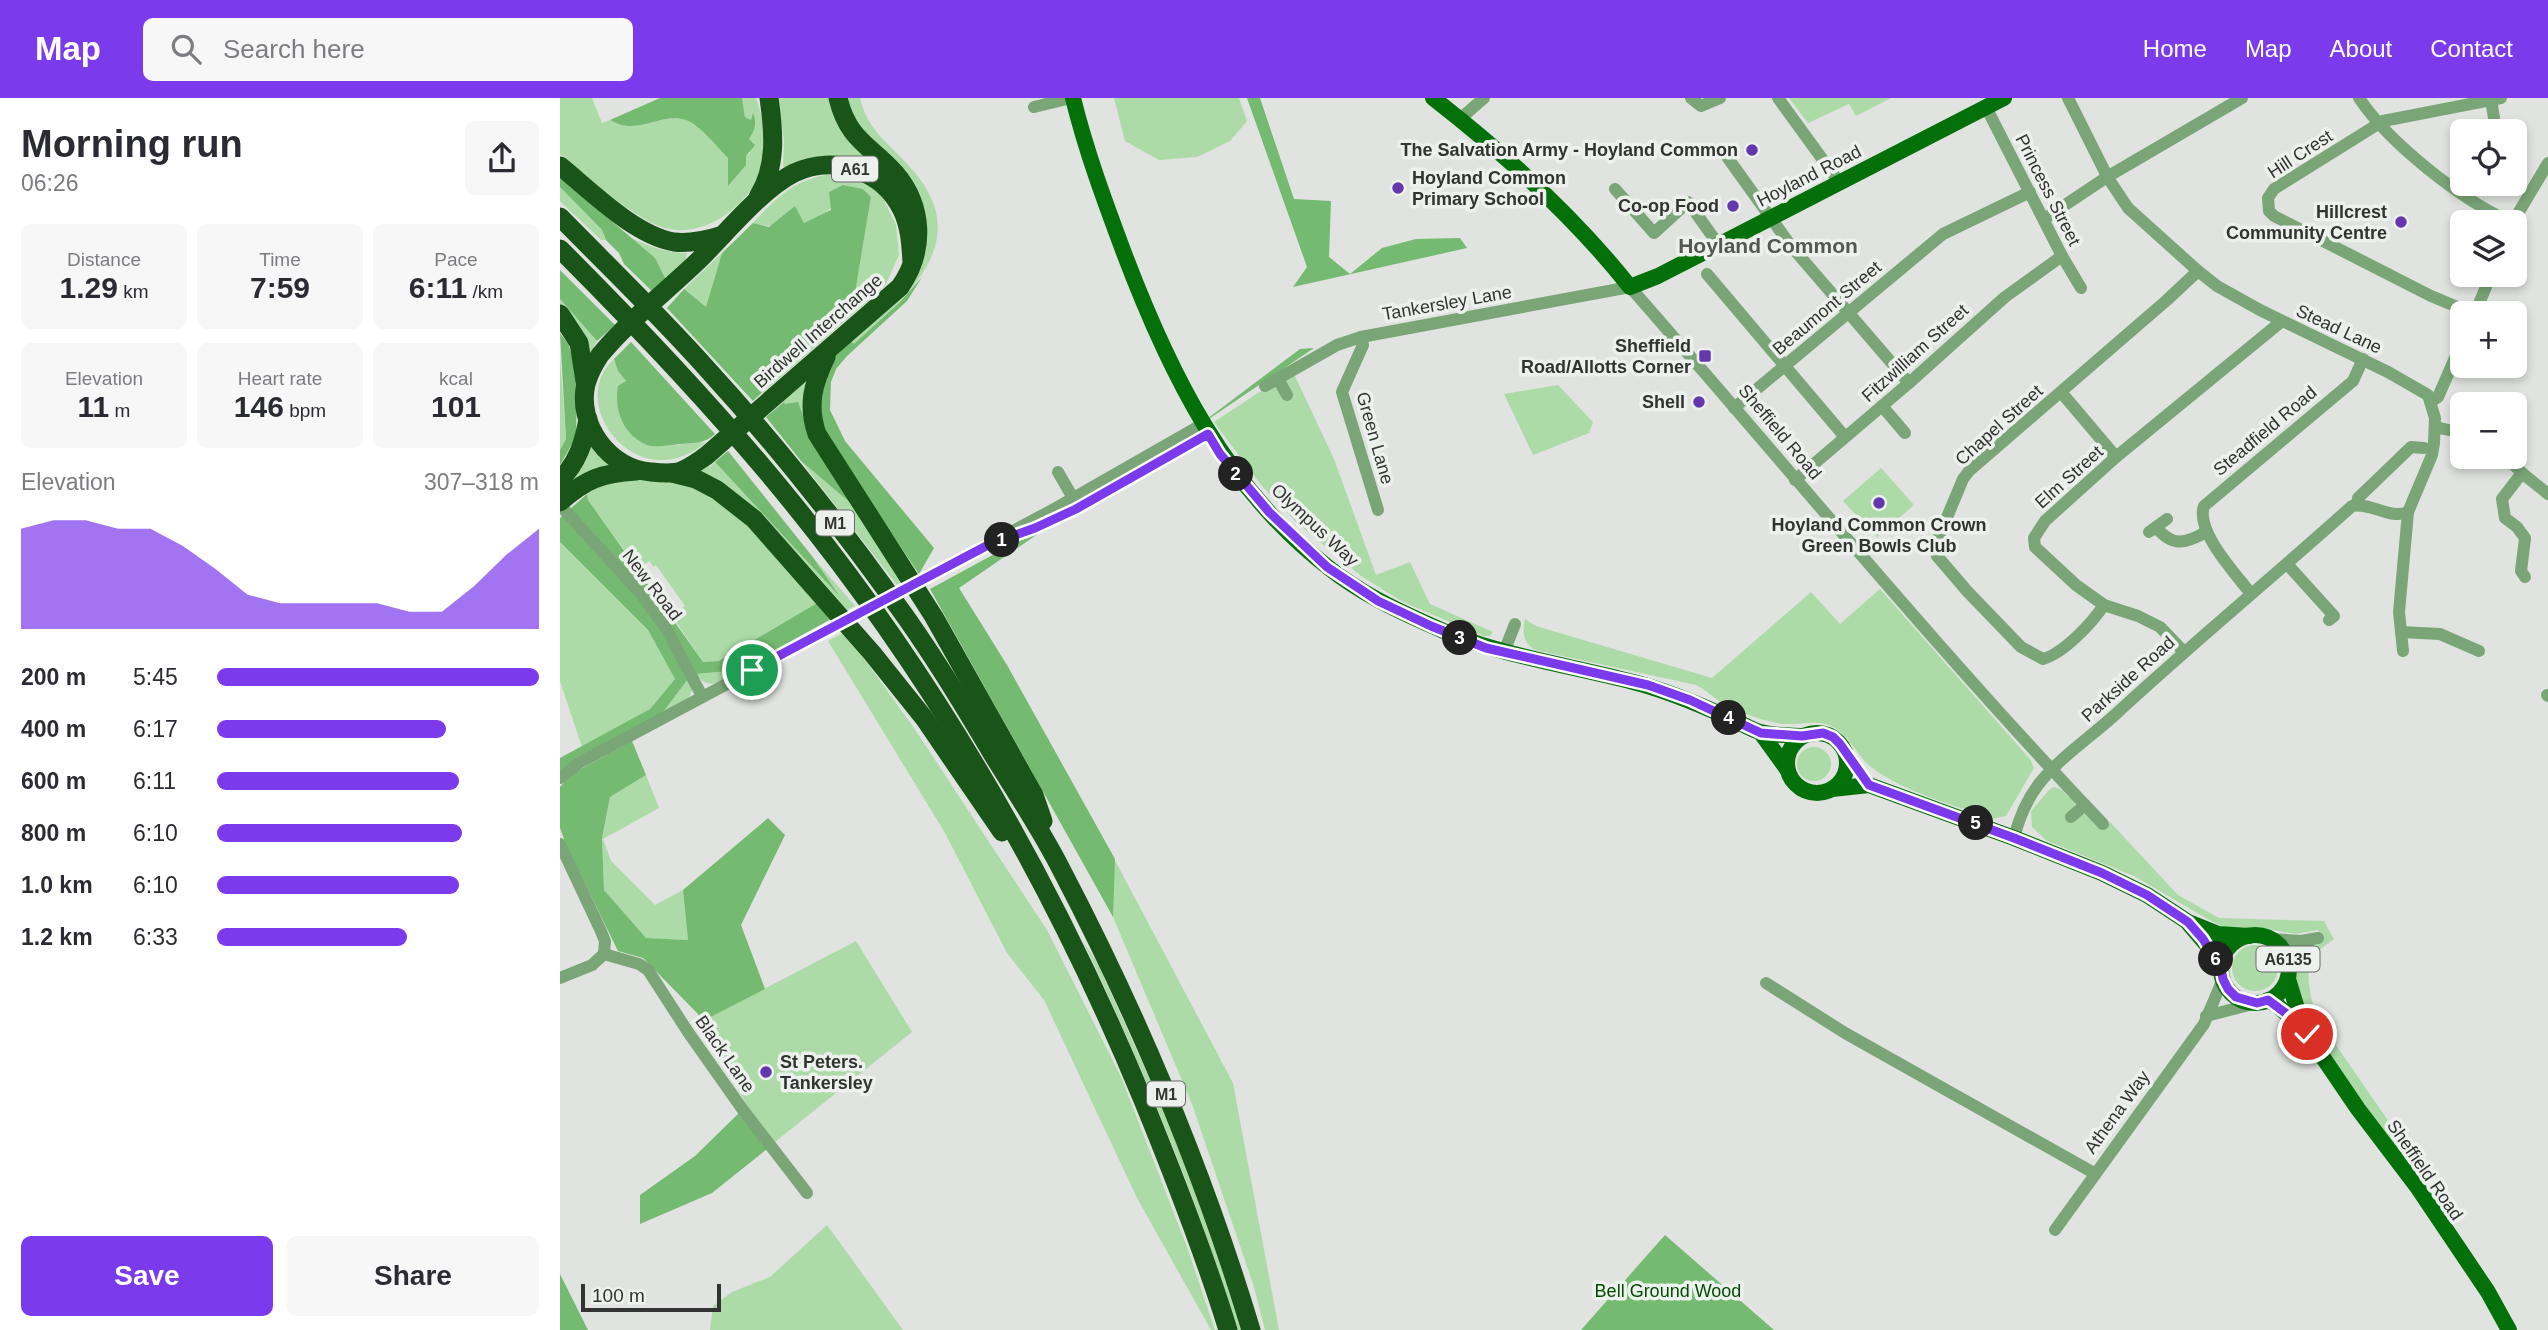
<!DOCTYPE html>
<html lang="en">
<head>
<meta charset="utf-8">
<style>
  body { margin:0; font-family:Arial,sans-serif; background:#f7f7f7; color:#2b2b33; height:100vh; display:flex; flex-direction:column; font-size:26px; white-space:nowrap }
  * { box-sizing:border-box; margin:0 }
  p { font-size:23px; color:#7c7c81 }
  .icon { flex:none; width:38px; height:38px; fill:none; stroke:currentColor; stroke-width:2; stroke-linecap:round; stroke-linejoin:round }
  .map { position:relative; flex:1; overflow:hidden }
  .sheet { display:flex; flex-direction:column; background:#fff; width:560px }
  .sheet>* { flex:none }
  .controls { position:absolute; left:1890px; top:21px; display:grid; gap:14px }
  .controls a { display:grid; place-items:center; width:77px; height:77px; border-radius:10px; background:#fff; box-shadow:0 4px 10px #0003; font-size:35px }
  .scale { position:absolute; left:21px; bottom:18px; width:140px; box-sizing:border-box; padding-left:7px; border:4px solid #323332; border-top:0; font-size:19px; line-height:24px; white-space:nowrap; color:#323332; -webkit-text-stroke:5px #edf1ed; paint-order:stroke }
  .pin { position:absolute; display:grid; place-items:center; width:60px; height:60px; color:#fff; margin:-30px; border:4px solid #fff; border-radius:50%; box-shadow:0 2px 7px #0007 }
  .km { position:absolute; width:35px; height:35px; margin:-18px; border-radius:50%; background:#222; color:#fff; font-size:19px; line-height:35px; text-align:center }
  .round { display:grid; place-items:center; flex:none; width:74px; height:74px; border-radius:10px; background:#f7f7f7 }
  .summary { display:flex; align-items:center; justify-content:space-between; height:119px; padding:0 21px }
  h1 { font-size:38px; font-weight:700; line-height:52px }
  .figures { display:grid; grid-template-columns:repeat(3,1fr); gap:10px; height:119px; padding:7px 21px }
  .figures div { display:grid; align-content:center; border-radius:10px; background:#f7f7f7; text-align:center }
  .figures b { font-size:30px; font-weight:700 }
  .figures small { font-size:19px; font-weight:400 }
  .figures p { font-size:19px }
  .chart { height:196px; padding:14px 21px }
  .chart p { display:flex; justify-content:space-between }
  .chart svg { width:100%; height:126px; margin-top:7px; fill:#7c3aed; opacity:.7 }
  .cta { display:flex; gap:14px; margin-top:auto; padding:14px 21px }
  .cta a { flex:1; height:80px; border-radius:10px; background:#7c3aed; color:#fff; font-size:28px; font-weight:700; line-height:80px; text-align:center }
  .cta a+a { background:#f7f7f7; color:#2b2b33 }
  ul { padding:0 21px; list-style:none; font-size:23px }
  li { display:grid; grid-template-columns:112px 84px 1fr; align-items:center; height:52px }
  li i { height:18px; border-radius:9px; background:#7c3aed }
  header { display:flex; align-items:center; gap:42px; box-sizing:border-box; height:98px; padding:0 35px; background:#7c3aed; color:#fff }
  header strong { font-size:33px }
  nav { display:flex; gap:38px; margin-inline-start:auto; font-size:24px }
  .search { width:490px; height:63px; background:#f7f7f7; display:flex; align-items:center; gap:18px; box-sizing:border-box; padding:0 24px; border-radius:10px; color:#7c7c81; font-size:26px }
  main { display:flex; flex:1; min-height:0 }
  .map>svg:first-child { display:block }
  .green { fill:#acdba8 }
  .forest { fill:#75ba71 }
  .lines { fill:none; stroke-linecap:round; stroke-linejoin:round }
  .minor { stroke:#7aa677; stroke-width:12 }
  .major { stroke:#04700a; stroke-width:16 }
  .highway { stroke:#195518; stroke-width:19 }
  .route-casing { stroke:#fff; stroke-width:14 }
  .route { stroke:#7c3aed; stroke-width:9 }
  .poi-dot { fill:#6537af; stroke:#edf1ed; stroke-width:2.5 }
  .labels { text-anchor:middle; stroke-width:7; stroke-linejoin:round; paint-order:stroke }
  .shield { fill:#edf1ed; stroke:#6a6c6a; stroke-width:2 }
  .shield-label { font-size:16px; font-weight:bold; fill:#323332 }
  .poi-label { font-size:18px; font-weight:bold; fill:#323332; stroke:#edf1ed; text-anchor:end }
  .street-label { font-size:18px; fill:#323332; stroke:#edf1ed }
  .park-label { font-size:18px; fill:#004d01; stroke:#edf1ed }
  .quarter-label { font-size:21px; font-weight:bold; fill:#545754; stroke:#edf1ed }
</style>
</head>
<body>
<header>
<strong>Map</strong>
<div class="search"><svg class="icon" aria-label="search" viewBox="0 0 24 24"><circle cx="10" cy="10" r="6"/><path d="M15 15l6 6"/></svg>Search here</div>
<nav><a>Home</a><a>Map</a><a>About</a><a>Contact</a></nav>
</header>
<main>
<section class="sheet">
<div class="summary"><div><h1>Morning run</h1><p>06:26</p></div><a class="round"><svg class="icon" aria-label="share" viewBox="0 0 24 24"><path d="M12 15V3M7 8l5-5 5 5M5 13v7h14v-7"/></svg></a></div>
<div class="figures">
<div><p>Distance</p><b>1.29<small> km</small></b></div>
<div><p>Time</p><b>7:59</b></div>
<div><p>Pace</p><b>6:11<small> /km</small></b></div>
</div>
<div class="figures">
<div><p>Elevation</p><b>11<small> m</small></b></div>
<div><p>Heart rate</p><b>146<small> bpm</small></b></div>
<div><p>kcal</p><b>101</b></div>
</div>
<div class="chart"><p><span>Elevation</span>307–318 m</p>
<svg viewBox="0 0 160 44" preserveAspectRatio="none"><path d="M0 44V9L10 6L20 6L30 9L40 9L50 15L60 23L70 32L80 35L90 35L100 35L110 35L120 38L130 38L140 29L150 18L160 9V44z"/></svg>
</div>
<ul>
<li><b>200 m</b>5:45<i style="width:100%"></i></li>
<li><b>400 m</b>6:17<i style="width:71%"></i></li>
<li><b>600 m</b>6:11<i style="width:75%"></i></li>
<li><b>800 m</b>6:10<i style="width:76%"></i></li>
<li><b>1.0 km</b>6:10<i style="width:75%"></i></li>
<li><b>1.2 km</b>6:33<i style="width:59%"></i></li>
</ul>
<div class="cta"><a>Save</a><a>Share</a></div>
</section>
<div class="map">
<svg width="1988" height="1232" viewBox="0 0 1988 1232">
  <rect width="100%" height="100%" fill="#e0e3df"/>
  <g class="green">
    <path d="M0,0h32l10,25 8,-3c28,17 51,-8 76,0 14,5 32,28 42,38l1,27 17,-29 4,-3 -2,-14 4,-24 -1,5 -6,-3 -3,-19h14c7,22 14,45 7,68 -11,36 -54,71 -94,63 -31,-6 -84,-54 -109,-75z"/>
    <polygon points="217,0 271,0 320,69 316,74 225,71 223,68 224,42"/>
    <path d="M284,0h16c8,33 28,44 49,68 69,74 -1,129 -55,179l-5,-6 75,-89 -66,-120z"/>
    <polygon points="554,0 679,0 687,23 670,43 637,59 599,62 565,43"/>
    <polygon points="1229,0 1331,0 1296,18 1289,6 1248,25"/>
    <path d="M272,76l19,3 18,8 13,11 14,29 3,30 -14,31 -132,115 101,-102 17,-102 -8,-8 -20,-4c-4,8 -8,20 -14,25 -20,17 -52,20 -76,13 25,-27 42,-44 79,-49z"/>
    <polygon points="0,89 42,132 46,142 41,142 0,103"/>
    <path d="M69,139c20,9 36,16 58,16l-2,9 -19,18z"/>
    <polygon points="162,155 146,210 124,191"/>
    <polygon points="0,201 37,243 28,259 0,210"/>
    <polygon points="0,260 6,341 0,352"/>
    <path d="M54,261l4,12 8,10 38,65 42,-4c-67,58 -142,-38 -92,-83z"/>
    <polygon points="249,275 249,334 220,300"/>
    <polygon points="734,276 774,361 816,477 850,464 870,506 933,534 930,538 923,538 843,504 801,478 736,424 701,387 654,324 707,289 716,289 725,286 727,281"/>
    <polygon points="998,287 1033,324 1029,335 973,357 944,296"/>
    <polygon points="32,348 35,354 53,369 10,386"/>
    <polygon points="241,363 293,407 344,482 337,487"/>
    <polygon points="155,364 275,494 252,458 295,508 285,513 130,375 145,365 150,369"/>
    <polygon points="1321,370 1354,407 1317,439 1283,403"/>
    <polygon points="88,380 134,386 178,414 257,505 159,563 143,564 112,518 125,508 96,467 93,469 90,463 77,470 28,402 27,396 49,383"/>
    <polygon points="0,444 88,532 115,581 90,611 22,649 0,583"/>
    <path d="M1320,491l150,170 4,9 -28,48 -14,3 -15,-5c-35,-13 -76,-24 -106,-47 -14,-11 -21,-30 -36,-39 -18,-11 -39,-1 -58,-5 -13,-2 -44,-13 -55,-20 -9,-6 -16,-13 -26,-18l-161,-35c-12,-8 -13,-17 -10,-31l11,7 176,52 99,-86 29,32z"/>
    <polygon points="285,534 354,630 487,832 561,979 627,1149 655,1232 651,1232 577,1100 484,902 447,855 385,735 268,543"/>
    <path d="M179,572c-15,10 -30,23 -43,4z"/>
    <polygon points="128,581 132,592 129,600 103,614"/>
    <circle cx="1254" cy="666" r="17"/>
    <polygon points="86,677 99,710 43,741 51,763 95,807 123,792 128,842 86,840 44,792 42,740 50,699"/>
    <path d="M1494,689l8,3 6,7 2,-2 10,20 6,-1 16,14 8,-6 68,73 41,23 105,3 10,18 -23,17c-5,22 -1,39 5,60l104,151 -7,6 -106,-145 -12,-44v-10l10,-21 17,-12 -4,-11 -23,4 -27,-5h-46v-3l-11,-5 -77,-45 -87,-35 -15,-14 -1,-16 19,-22z"/>
    <polygon points="549,751 673,985 719,1232 705,1232 694,1189 632,1006 553,819"/>
    <polygon points="296,843 352,934 215,1044 188,1009 141,924"/>
    <path d="M523,843l15,23 69,154 26,66 49,146h-4c-42,-134 -95,-262 -155,-389z"/>
    <circle cx="1695" cy="870" r="23"/>
    <polygon points="267,1127 343,1232 150,1232 153,1208 172,1194 210,1179"/>
  </g>
  <g class="forest">
    <path d="M100,0h82l3,19 6,3 2,-7c4,10 2,17 -4,26l6,6 -9,11v9l-18,21v-28c-10,-10 -28,-33 -42,-38 -26,-8 -48,17 -76,0z"/>
    <polygon points="687,0 700,0 734,101 771,103 769,159 790,176 822,150 856,141 900,140 907,150 733,189 747,169"/>
    <polygon points="0,79 95,160 106,182 93,194 64,166 59,155 46,142 42,132 0,89"/>
    <polygon points="283,87 303,91 311,99 294,201 193,303 107,210 124,191 146,209 162,155 193,125 209,129 235,108 244,125 271,112 269,94"/>
    <polygon points="0,172 55,227 37,243 0,201"/>
    <polygon points="362,179 347,203 287,258 276,271 271,284 270,312 285,343 374,450 359,476 278,356 269,351 255,310 264,270 289,241 294,246 340,204"/>
    <polygon points="0,235 9,247 17,280 16,339 0,367 0,352 6,341"/>
    <path d="M71,244l84,92c-11,10 -21,9 -36,10 -9,1 -23,4 -32,1 -25,-11 -33,-36 -29,-59l8,-5 -8,-10 -4,-12z"/>
    <polygon points="754,250 631,333 740,251"/>
    <polygon points="224,304 225,306 238,304 249,334 293,407 241,363 206,319"/>
    <polygon points="168,353 252,458 280,499 155,364"/>
    <polygon points="27,396 28,402 143,564 159,563 257,505 271,521 179,572 136,576 128,581 103,614 0,674 0,660 90,611 115,581 88,532 0,444 0,420"/>
    <polygon points="501,420 399,490 447,567 555,761 553,819 370,491"/>
    <polygon points="72,643 86,677 50,699 42,740 44,792 86,840 128,842 123,792 208,720 225,737 181,827 205,891 141,924 138,916 83,860 58,853 7,749 0,730 0,689 10,677"/>
    <polygon points="179,1015 207,1051 152,1095 80,1126 80,1097 135,1058"/>
    <polygon points="1105,1137 1214,1232 1021,1232"/>
    <polygon points="0,1176 28,1232 0,1232"/>
  </g>
  <g class="lines">
    <g class="minor">
      <polyline points="1131,0 1141,8 1160,0"/>
      <polyline points="1218,0 1279,84"/>
      <polyline points="1508,0 1548,80 1568,110 1638,173 1657,188 1700,212 1828,274 1868,297 1875,320 1874,345 1872,357 1848,414 1839,514 1843,553"/>
      <path d="M1799,0c30,45 102,102 152,124"/>
      <polyline points="1931,1 1936,33"/>
      <polyline points="474,9 511,0"/>
      <polyline points="1426,9 1502,158 1521,190"/>
      <polyline points="900,21 924,0"/>
      <polyline points="1165,56 1231,148 1349,285"/>
      <polyline points="1055,91 1094,135 1128,104 1158,146"/>
      <polyline points="1484,121 1547,79 1682,0"/>
      <polyline points="1953,124 1988,65"/>
      <polyline points="1147,176 1285,339"/>
      <polyline points="1912,215 1871,198 1714,118 1709,113 1708,100 1714,91 1823,23 1941,0"/>
      <polyline points="1915,215 1931,177"/>
      <polyline points="801,239 803,247 782,294 818,412"/>
      <polyline points="718,281 727,297"/>
      <path d="M705,288l72,-41 24,-8 269,-50c157,179 308,364 473,537"/>
      <polyline points="1501,294 1556,359"/>
      <polyline points="1872,303 1878,299 1902,244"/>
      <polyline points="1322,308 1345,335"/>
      <polyline points="1174,310 1383,136 1470,94"/>
      <polyline points="1875,329 1902,335"/>
      <polyline points="1946,359 1962,375 1988,396"/>
      <polyline points="498,374 513,400 521,402"/>
      <polyline points="1962,375 1942,401 1945,420 1957,429 1965,440 1961,473 1965,479"/>
      <polyline points="1235,382 1349,285 1445,199 1502,158"/>
      <polyline points="1797,406 1798,400 1851,349 1864,350"/>
      <polyline points="0,407 82,497 107,532 142,598"/>
      <path d="M1596,429c16,20 29,17 50,5"/>
      <polyline points="470,432 516,411 648,336"/>
      <polyline points="1589,434 1607,421"/>
      <polyline points="1727,466 1774,518 1769,522"/>
      <path d="M1691,496c-15,-20 -56,-63 -47,-88l149,-125 10,-22"/>
      <path d="M1544,507c-12,18 -40,48 -61,54l-22,-12 -54,-56 -30,-35 -2,-10 28,-67 6,-8 198,-171 31,-29"/>
      <polyline points="1841,534 1880,536 1919,553"/>
      <polyline points="944,554 955,526"/>
      <polyline points="1624,554 1600,529 1578,518 1544,507 1516,487 1475,449 1474,440 1485,423 1556,359 1722,223"/>
      <polyline points="1987,597 1988,598"/>
      <polyline points="0,680 19,665 496,410 643,326"/>
      <polyline points="1511,719 1525,707"/>
      <path d="M1454,740c5,-20 12,-37 24,-53 22,-28 53,-48 79,-72 77,-71 157,-137 235,-207 19,-4 38,14 56,6"/>
      <polyline points="0,746 40,831 45,843 44,856"/>
      <polyline points="1711,841 1741,843 1758,840"/>
      <polyline points="44,856 79,866 88,872 128,934 183,1012 247,1095"/>
      <polyline points="1729,871 1739,855 1751,842"/>
      <polyline points="0,880 32,867 44,856"/>
      <polyline points="1206,885 1285,935 1534,1075"/>
      <polyline points="1646,918 1697,905"/>
      <polyline points="1495,1132 1644,926 1663,881"/>
    </g>
    <g class="major">
      <path d="M513,0c13,53 32,104 51,155 45,119 102,236 205,315 30,24 65,41 101,57 64,30 134,39 203,57 32,8 63,21 94,35 11,4 22,12 33,15 13,4 29,3 42,4"/>
      <path d="M873,0c72,56 140,117 197,189l28,-11 346,-178"/>
      <circle cx="1257" cy="665" r="30"/>
      <polyline points="1201,635 1227,671"/>
      <polyline points="1272,691 1309,687 1454,740 1542,775 1587,797 1628,824 1658,836 1689,838"/>
      <polyline points="1629,826 1653,854 1661,870"/>
      <circle cx="1695" cy="871" r="34"/>
      <polyline points="1728,881 1740,920 1747,936 1798,1011 1858,1090 1928,1194 1949,1232"/>
      <polyline points="1708,902 1718,908 1741,929"/>
    </g>
    <g class="highway">
      <path d="M278,0c10,42 32,47 57,75 29,34 30,78 5,114l-194,169c-9,6 -18,13 -28,16 -8,2 -18,1 -27,0 -40,-2 -75,-47 -65,-88 3,-10 8,-20 14,-29 29,-35 67,-64 100,-96 26,-26 62,-70 94,-86 40,-19 89,-3 108,37 8,16 9,35 10,52"/>
      <path d="M0,68c31,25 74,69 114,76 17,2 33,-2 49,-7"/>
      <path d="M198,99c19,-30 16,-65 11,-99"/>
      <path d="M0,119c50,51 101,100 148,153 66,72 127,149 184,228 37,50 69,103 101,157 23,37 48,75 68,114 77,147 142,302 190,461"/>
      <path d="M0,151c81,81 159,163 231,252 147,181 263,384 352,599 31,76 61,152 85,230"/>
      <polyline points="0,216 19,245 25,283"/>
      <path d="M266,259c-13,27 -19,48 -9,77l117,183 100,178 9,26"/>
      <polyline points="112,375 136,381 157,392 194,421 312,555 364,620 442,734"/>
      <path d="M0,382c18,-18 24,-38 28,-61"/>
      <path d="M0,404c26,-23 42,-29 76,-31"/>
    </g>
  </g>
  <g class="lines">
    <g class="route-casing">
      <polyline id="route" points="192,572 430,446 475,430 516,411 648,336 660,356 709,414 767,469 818,503 871,528 926,550 1088,587 1130,602 1201,635 1242,638 1263,635 1273,639 1280,646 1309,687 1454,740 1542,775 1587,797 1628,824 1643,841 1661,870 1663,881 1668,891 1676,899 1697,905 1708,902 1731,919 1747,936"/>
    </g>
    <use href="#route" class="route"/>
  </g>
  <g class="poi-dot">
    <circle cx="1192" cy="52" r="7"/>
    <circle cx="838" cy="90" r="7"/>
    <circle cx="1173" cy="108" r="7"/>
    <circle cx="1841" cy="124" r="7"/>
    <rect x="1138" y="251" width="14" height="14" rx="3.5"/>
    <circle cx="1139" cy="304" r="7"/>
    <circle cx="1319" cy="405" r="7"/>
    <circle cx="206" cy="974" r="7"/>
  </g>
  <g class="labels">
    <g class="shield">
      <rect x="272" y="58.5" width="46" height="25" rx="5"/>
      <rect x="256" y="412.5" width="38" height="25" rx="5"/>
      <rect x="1696.5" y="848.5" width="63" height="25" rx="5"/>
      <rect x="587" y="983.5" width="38" height="25" rx="5"/>
    </g>
    <g class="shield-label">
      <text x="295" y="77">A61</text>
      <text x="275" y="431">M1</text>
      <text x="1728" y="867">A6135</text>
      <text x="606" y="1002">M1</text>
    </g>
    <g class="poi-label">
      <text x="1178" y="58">The Salvation Army - Hoyland Common</text>
      <text x="852" y="86" text-anchor="start">Hoyland Common<tspan x="852" dy="21">Primary School</tspan></text>
      <text x="1159" y="114">Co-op Food</text>
      <text x="1827" y="120">Hillcrest<tspan x="1827" dy="21">Community Centre</tspan></text>
      <text x="1131" y="254">Sheffield<tspan x="1131" dy="21">Road/Allotts Corner</tspan></text>
      <text x="1125" y="310">Shell</text>
      <text x="1319" y="433" text-anchor="middle">Hoyland Common Crown<tspan x="1319" dy="21">Green Bowls Club</tspan></text>
      <text x="220" y="970" text-anchor="start">St Peters.<tspan x="220" dy="21">Tankersley</tspan></text>
    </g>
    <g class="street-label">
      <text transform="translate(1740 56) rotate(-33)" y="6">Hill Crest</text>
      <text transform="translate(1249 78) rotate(-27)" y="6">Hoyland Road</text>
      <text transform="translate(1488 92) rotate(63)" y="6">Princess Street</text>
      <text transform="translate(887 205) rotate(-10)" y="6">Tankersley Lane</text>
      <text transform="translate(1267 210) rotate(-40)" y="6">Beaumont Street</text>
      <text transform="translate(1779 231) rotate(25)" y="6">Stead Lane</text>
      <text transform="translate(258 233) rotate(-41)" y="6">Birdwell Interchange</text>
      <text transform="translate(1355 255) rotate(-42)" y="6">Fitzwilliam Street</text>
      <text transform="translate(1439 327) rotate(-42)" y="6">Chapel Street</text>
      <text transform="translate(1705 333) rotate(-40)" y="6">Steadfield Road</text>
      <text transform="translate(1220 334) rotate(50)" y="6">Sheffield Road</text>
      <text transform="translate(815 340) rotate(74)" y="6">Green Lane</text>
      <text transform="translate(1509 379) rotate(-42)" y="6">Elm Street</text>
      <text transform="translate(755 427) rotate(43)" y="6">Olympus Way</text>
      <text transform="translate(92 487) rotate(52)" y="6">New Road</text>
      <text transform="translate(1568 581) rotate(-42)" y="6">Parkside Road</text>
      <text transform="translate(165 956) rotate(55)" y="6">Black Lane</text>
      <text transform="translate(1557 1014) rotate(-54)" y="6">Athena Way</text>
      <text transform="translate(1865 1072) rotate(55)" y="6">Sheffield Road</text>
    </g>
    <g class="park-label">
      <text x="1108" y="1199">Bell Ground Wood</text>
    </g>
    <g class="quarter-label">
      <text x="1208" y="155">Hoyland Common</text>
    </g>
  </g>
</svg>
<div class="controls">
<a><svg class="icon" aria-label="locate" viewBox="0 0 24 24"><circle cx="12" cy="12" r="6"/><path d="M12 2v4M12 18v4M2 12h4M18 12h4"/></svg></a>
<a><svg class="icon" aria-label="layers" viewBox="0 0 24 24"><path d="M12 4l9 5-9 5-9-5zM3 14l9 5 9-5"/></svg></a>
<a>+</a>
<a>−</a>
</div>
<div class="scale">100 m</div>
<div class="pin" style="left:192px;top:572px;background:#1e9e55"><svg class="icon" aria-label="arrive" viewBox="0 0 24 24"><path d="M6 21V4h12l-3 4 3 4H6"/></svg></div>
<div class="pin" style="left:1747px;top:936px;background:#d93025"><svg class="icon" aria-label="check" viewBox="0 0 24 24"><path d="M5 12l5 5 9-10"/></svg></div>
<b class="km" style="left:442px;top:442px">1</b>
<b class="km" style="left:676px;top:376px">2</b>
<b class="km" style="left:900px;top:540px">3</b>
<b class="km" style="left:1169px;top:620px">4</b>
<b class="km" style="left:1416px;top:725px">5</b>
<b class="km" style="left:1656px;top:861px">6</b>
</div>
</main>
</body>
</html>
